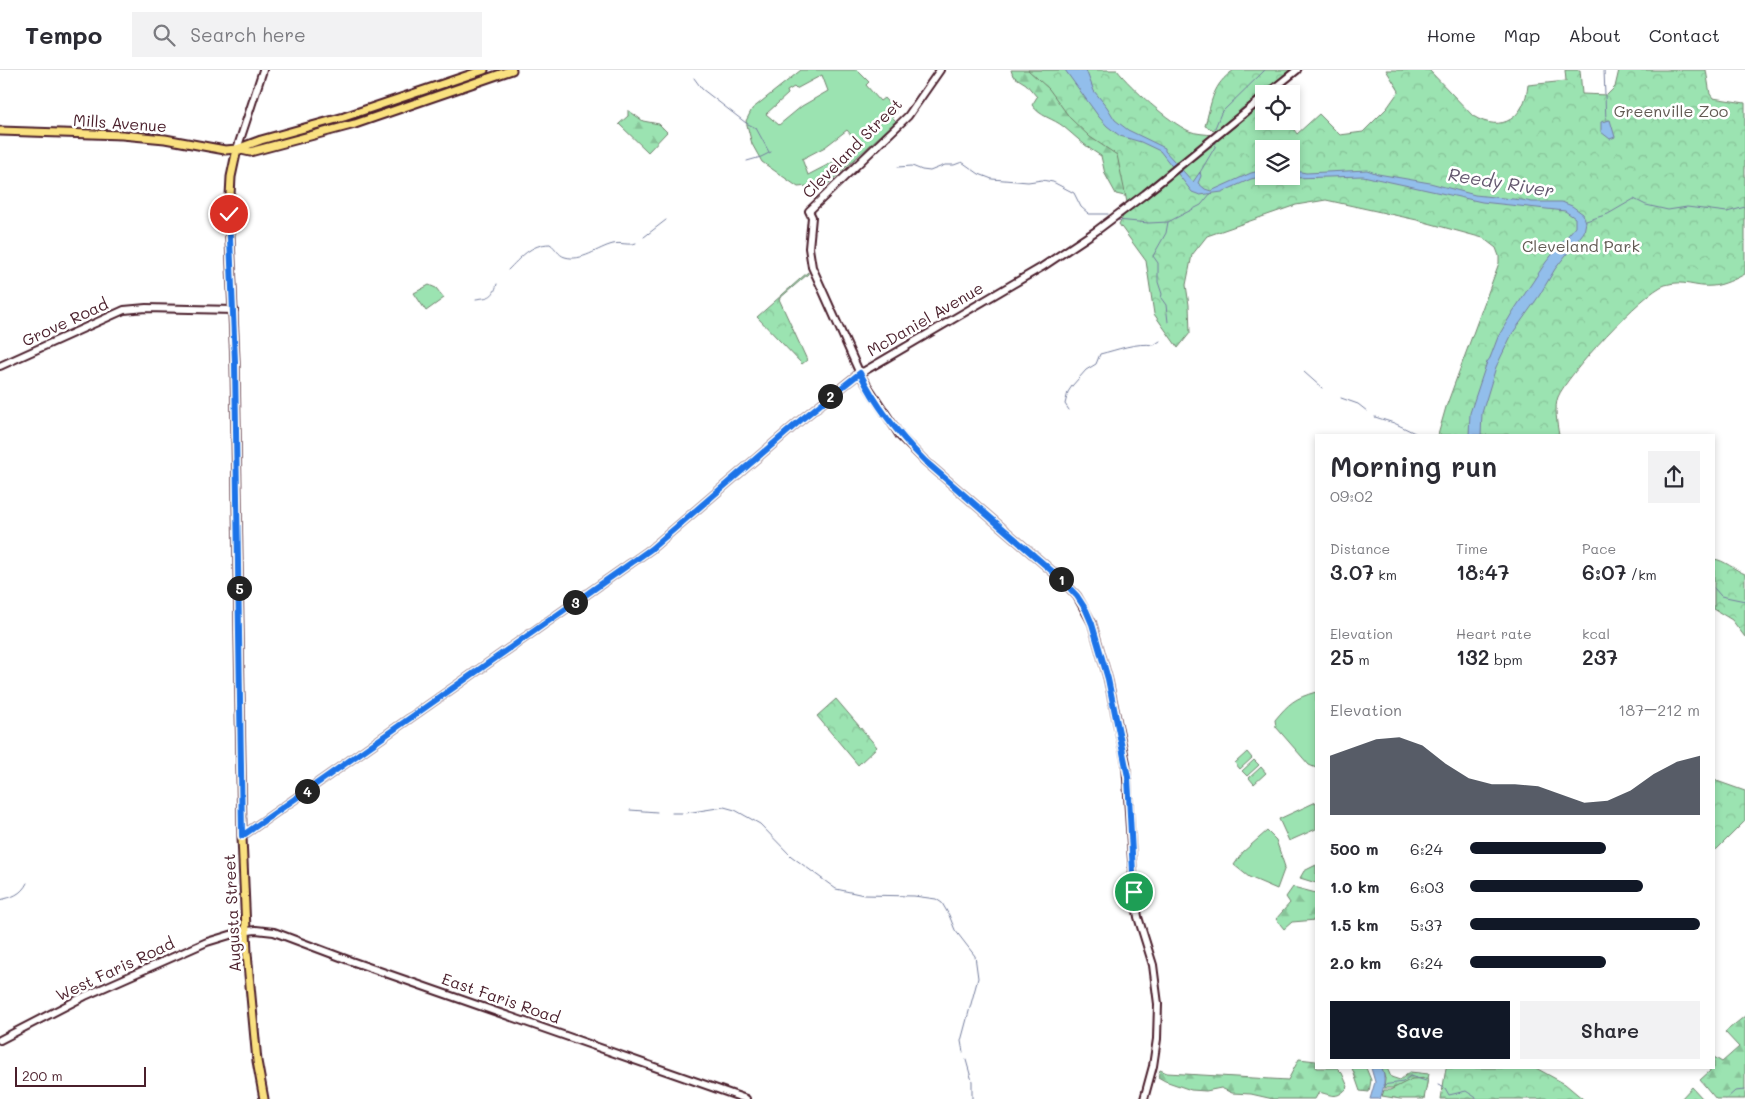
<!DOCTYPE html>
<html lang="en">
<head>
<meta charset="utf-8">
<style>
  body { margin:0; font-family:Mali,sans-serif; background:#f2f2f3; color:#2b2b33; height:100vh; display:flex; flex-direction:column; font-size:19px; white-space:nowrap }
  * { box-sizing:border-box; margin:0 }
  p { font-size:16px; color:#7c7c81 }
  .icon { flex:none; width:28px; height:28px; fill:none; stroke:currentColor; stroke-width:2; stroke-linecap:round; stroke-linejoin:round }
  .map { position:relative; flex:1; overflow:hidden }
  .panel { position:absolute; left:1315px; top:364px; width:400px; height:635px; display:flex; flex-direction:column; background:#fff; border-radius:0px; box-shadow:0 2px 8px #0003 }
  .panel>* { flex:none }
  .controls { position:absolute; left:1255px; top:15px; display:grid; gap:10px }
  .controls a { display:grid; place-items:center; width:45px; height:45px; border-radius:0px; background:#fff; box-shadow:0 2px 8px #0003; font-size:25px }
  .scale { position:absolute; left:15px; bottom:12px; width:131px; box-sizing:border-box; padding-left:5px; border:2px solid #4a1f2b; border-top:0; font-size:14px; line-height:18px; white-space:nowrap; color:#4a1f2b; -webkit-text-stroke:4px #fff; paint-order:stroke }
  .pin { position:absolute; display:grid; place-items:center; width:42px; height:42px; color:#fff; margin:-21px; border:2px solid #fff; border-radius:50%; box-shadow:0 1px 5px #0007 }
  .km { position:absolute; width:25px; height:25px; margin:-12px; border-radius:50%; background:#222; color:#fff; font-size:14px; line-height:25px; text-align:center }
  .round { display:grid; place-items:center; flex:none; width:52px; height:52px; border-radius:0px; background:#f2f2f3 }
  .overview { display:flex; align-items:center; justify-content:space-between; height:85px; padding:0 15px }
  h1 { font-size:28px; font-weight:600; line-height:38px }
  .figures { display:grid; grid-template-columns:repeat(3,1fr); gap:8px; height:85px; padding:5px 15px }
  .figures div { display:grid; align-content:center }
  .figures b { font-size:21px; font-weight:600 }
  .figures small { font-size:14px; font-weight:400 }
  .figures p { font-size:14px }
  .chart { height:140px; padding:10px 15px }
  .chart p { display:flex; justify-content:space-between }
  .chart svg { width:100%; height:90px; margin-top:5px; fill:#111827; opacity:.7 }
  .action { display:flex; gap:10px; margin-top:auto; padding:10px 15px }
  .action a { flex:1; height:58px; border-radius:0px; background:#111827; color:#fff; font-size:20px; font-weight:600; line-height:58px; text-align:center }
  .action a+a { background:#f2f2f3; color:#2b2b33 }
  ul { padding:0 15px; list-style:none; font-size:16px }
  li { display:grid; grid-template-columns:80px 60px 1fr; align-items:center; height:38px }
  li i { height:12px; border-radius:6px; background:#111827 }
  header { display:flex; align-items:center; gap:30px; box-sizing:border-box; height:70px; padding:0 25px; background:#fff; border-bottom:1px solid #e1e1e2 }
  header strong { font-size:24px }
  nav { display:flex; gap:28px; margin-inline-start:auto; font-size:18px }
  .search { width:350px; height:45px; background:#f2f2f3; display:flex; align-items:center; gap:12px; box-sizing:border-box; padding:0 18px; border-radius:0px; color:#7c7c81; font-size:19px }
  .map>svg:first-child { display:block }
  .green { fill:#9be3b1; stroke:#72816e; fill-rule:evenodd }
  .forest { fill:url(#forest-firs); stroke:#72816e }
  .park { fill:url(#park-crowns); stroke:#72816e; fill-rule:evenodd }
  .water { fill:#92beeb; stroke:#757e9e }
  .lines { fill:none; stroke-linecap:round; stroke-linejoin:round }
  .stream { stroke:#757e9e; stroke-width:1 }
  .secondary-casing { stroke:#4a1f2b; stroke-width:10 }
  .primary-casing { stroke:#4a1f2b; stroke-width:11 }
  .secondary { stroke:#fff; stroke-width:6 }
  .primary { stroke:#fae180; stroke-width:7 }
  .route-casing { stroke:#fff; stroke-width:10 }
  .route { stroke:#1a73e8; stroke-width:6 }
  .labels { text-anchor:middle; stroke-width:5; stroke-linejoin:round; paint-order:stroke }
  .park-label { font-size:16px; fill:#625a53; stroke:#fff }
  .street-label { font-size:16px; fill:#4a1f2b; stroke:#fff }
  .water-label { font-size:18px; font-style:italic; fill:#63576e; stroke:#fff }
</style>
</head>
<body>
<header>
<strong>Tempo</strong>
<div class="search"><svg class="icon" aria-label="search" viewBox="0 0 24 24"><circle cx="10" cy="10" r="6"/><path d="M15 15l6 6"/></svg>Search here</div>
<nav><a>Home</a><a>Map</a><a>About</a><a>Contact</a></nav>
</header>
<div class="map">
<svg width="1745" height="1029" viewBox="0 0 1745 1029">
  <defs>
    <pattern id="forest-firs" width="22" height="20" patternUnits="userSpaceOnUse" patternTransform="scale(1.25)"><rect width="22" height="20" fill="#9be3b1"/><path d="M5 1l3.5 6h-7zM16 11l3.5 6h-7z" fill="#87c298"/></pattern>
    <pattern id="park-crowns" width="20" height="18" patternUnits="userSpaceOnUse" patternTransform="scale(1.25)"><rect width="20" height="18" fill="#9be3b1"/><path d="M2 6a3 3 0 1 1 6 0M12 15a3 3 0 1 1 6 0" fill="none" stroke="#87c298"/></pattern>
  </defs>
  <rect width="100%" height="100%" fill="#fff"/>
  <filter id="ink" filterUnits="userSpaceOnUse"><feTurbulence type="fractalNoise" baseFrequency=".02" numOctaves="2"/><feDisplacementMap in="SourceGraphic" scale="10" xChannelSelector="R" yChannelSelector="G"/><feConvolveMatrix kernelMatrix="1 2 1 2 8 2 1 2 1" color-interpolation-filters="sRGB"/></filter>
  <g filter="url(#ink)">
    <g class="green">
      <path d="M801,0h56l12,12 -3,3 14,16 4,-3 13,14 -5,5 4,4 -68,63 -30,3 -36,-25 -10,-18 -6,-23 6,-12zM822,5l6,16 -26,15 -23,19 -13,-11 22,-20 -1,-3 7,-4 2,2zM847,60l11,13 -23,18 -27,14 -6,-16 23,-12z"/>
      <polygon points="429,215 436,218 444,228 426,241 414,223"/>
      <path d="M1316,622v76l-7,-3 -33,-38 -1,-7c14,-17 20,-22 41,-28z"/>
      <polygon points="1247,682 1252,688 1240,699 1235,693"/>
      <polygon points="1254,690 1259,695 1247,706 1242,701"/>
      <polygon points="1261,697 1266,703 1254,714 1249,708"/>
      <polygon points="1316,732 1316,759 1289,771 1279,749"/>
      <polygon points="1267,761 1276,770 1285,797 1277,819 1249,807 1234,795 1243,782"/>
    </g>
    <g class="forest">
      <path d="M1011,0h54l55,66 9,61 -13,-3 -11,-20 -4,-18c-14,-8 -25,-19 -37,-29 -11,-9 -24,-10 -32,-22l5,-8 -11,-13 -13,-8z"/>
      <polygon points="628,40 643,51 659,54 667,62 648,82 619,54 628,46"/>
      <polygon points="1316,795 1316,813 1300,808 1304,801"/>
      <polygon points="1293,817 1316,823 1316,850 1292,852 1284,859 1276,849 1290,833 1286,827"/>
      <polygon points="1745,946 1745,1029 1716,1029 1700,1010 1710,1001 1709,998 1714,998 1714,987 1722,992 1739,977 1725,962"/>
      <path d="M1299,989l17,2v7h21l5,5 6,14c-11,12 -14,9 -29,5l-4,7h-42l-22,-5 -19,-1 -11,-5 -15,3 -15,-1 -26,-9 -7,-4 2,-7 7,3 121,7z"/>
      <polygon points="1352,998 1366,998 1371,1010 1369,1022 1360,1021"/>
      <polygon points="1382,998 1387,998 1391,1007 1400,1010 1410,1002 1429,1004 1426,1018 1384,1018 1385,1009"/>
    </g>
    <g class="park">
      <path d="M1028,0h89c14,18 52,52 72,61 7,3 17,3 24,4l49,-34 2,1v19h24l9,13 22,-20 21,21 23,-3 24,-24 12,-17 -13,-21h43l44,46c30,18 52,1 55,-31l38,-4 -1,-11h15l2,24 25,1 8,-8 4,-17h87l4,24 3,4 32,5v171c-9,5 -22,11 -32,12 -19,2 -28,-7 -48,-1 -22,7 -98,90 -107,112 -4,10 -1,27 1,38h-121l8,-28 53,-144v-7l-3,-8 -13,-10 -66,-18 -91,-20 -30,5 -89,31 -15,19 -6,30 3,20 1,28 -12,15 -24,-34 -8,-53 -27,-37 9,-17 -11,-52 -27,-18 -20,-19 -21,-29zM1264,79h27v27h-27z"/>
      <path d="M1234,0h57l-75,61 -11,-5c7,-25 7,-41 29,-56z"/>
      <polygon points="808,202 808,204 779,229 807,290 802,294 757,247"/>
      <path d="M1714,489c10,1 21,11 31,15v63l-13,-17 -18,-11z"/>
      <polygon points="836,629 877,677 858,695 817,646"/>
      <polygon points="1714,710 1745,721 1745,751 1716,780 1714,778"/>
      <polygon points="1446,998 1536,998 1565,1014 1583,1029 1441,1029"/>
      <polygon points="1428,1008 1424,1029 1400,1029 1382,1026 1384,1020 1390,1020 1412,1009"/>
      <polygon points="1692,1017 1703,1029 1681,1029"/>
    </g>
    <g class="water">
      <polygon points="1065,0 1086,0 1094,21 1107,37 1115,50 1128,60 1165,78 1165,81 1193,112 1200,102 1201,106 1198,113 1205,119 1211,121 1251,103 1264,100 1264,106 1251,109 1222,122 1200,125 1192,122 1160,81 1141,72 1120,66 1107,56 1099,47"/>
      <polygon points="1610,50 1615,67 1610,69 1601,62 1601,52"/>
      <polygon points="1291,100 1306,103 1367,100 1378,104 1430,113 1475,125 1522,130 1532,132 1562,132 1572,136 1583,144 1586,152 1584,162 1555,199 1539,226 1512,264 1496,297 1482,343 1481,365 1469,365 1470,343 1487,292 1490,288 1498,267 1512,243 1546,192 1575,157 1575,148 1565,141 1482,132 1363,106 1294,108 1282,106 1291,106"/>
      <path d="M1371,998h11c4,11 2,20 -2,31h-10l5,-17z"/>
    </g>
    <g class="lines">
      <g class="stream">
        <polyline points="1604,0 1606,51"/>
        <polyline points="694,8 702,19 746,53 756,58 769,82"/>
        <polyline points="1215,58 1221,43 1265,0"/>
        <polyline points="747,91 761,87 771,82"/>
        <polyline points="898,97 912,96 922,100 930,101 945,95 954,95 962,92 979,104 992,109 1028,112 1042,110 1053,112 1074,123 1081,137 1089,144 1108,144"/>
        <polyline points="1199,104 1215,77 1216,72"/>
        <polyline points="1117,150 1149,153 1168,152 1201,135 1211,123"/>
        <polyline points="1586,151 1608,144 1634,129 1646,135 1668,140 1687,137 1727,142 1745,137"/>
        <polyline points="644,167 666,150"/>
        <path d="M508,200c12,-12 23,-26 42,-26 6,4 8,11 15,13 17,5 32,-9 48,-13 8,-2 16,2 23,-1"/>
        <path d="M476,229c12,-2 17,0 21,-15"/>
        <polyline points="1168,252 1166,235 1161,228 1162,224 1158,212 1158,193 1153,186 1166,163 1168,152"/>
        <polyline points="1304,302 1322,318"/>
        <polyline points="1341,328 1358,334 1367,341"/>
        <path d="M1069,340l-4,-6 3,-12 4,-6 14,-16 10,-6 4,-10c17,-4 36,-12 54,-9l6,-4"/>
        <polyline points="1375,347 1394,353 1419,365"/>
        <polyline points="1714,518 1721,526 1745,531"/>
        <polyline points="630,740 657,742"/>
        <polyline points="672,743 682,743"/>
        <polyline points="686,743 724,737 735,740 760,754 791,786 836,819 864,825 914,826 936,829 942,833 949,845 955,860 975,886 978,908 961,971 963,982"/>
        <path d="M0,830c12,-3 21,-5 27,-17"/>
        <polyline points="966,990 972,1011 972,1029"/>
        <polyline points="1383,1015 1403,1012 1410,1006 1426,1011"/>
        <polyline points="1438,1015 1445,1018 1449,1025 1466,1021 1478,1029"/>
        <polyline points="1726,1029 1735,1021 1745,1020"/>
      </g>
      <g class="secondary-casing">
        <g id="secondary">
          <polyline points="940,0 908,46 809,141 812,147 809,178 812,197 817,208 861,306 895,358 900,366 925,391 1060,508 1077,526 1092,553 1108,609 1126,693 1134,822 1138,847 1153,895 1158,934 1157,969 1153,996 1144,1029"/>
          <polyline points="1267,24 1297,0"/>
          <polyline points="237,79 263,0"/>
          <polyline points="0,296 124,240 146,238 234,240"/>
          <polyline points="242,766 651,479 802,349 856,306 1042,197 1096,161 1145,124 1264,27"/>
          <polyline points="0,970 85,926 207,872 240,862 256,860 274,862 351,891 746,1029"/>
        </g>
      </g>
      <g class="primary-casing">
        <g id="primary">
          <polyline points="0,61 122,65 165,69 225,80 237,79 261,70 344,47 484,0"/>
          <polyline points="237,79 231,107 229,144 235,292 242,767 247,883 257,991 264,1029"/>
          <polyline points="237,79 250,82 355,54 512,0"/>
        </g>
      </g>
      <use href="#secondary" class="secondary"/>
      <use href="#primary" class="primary"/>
    </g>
  </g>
  <g class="lines" filter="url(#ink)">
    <g class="route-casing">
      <path id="route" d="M229,144l6,148 7,474 409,-287 151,-130 58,-46c16,33 39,62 65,88l135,117 17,18 9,14 6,14 16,55 20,98 6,115"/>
    </g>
    <use href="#route" class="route"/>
  </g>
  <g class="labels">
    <g class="park-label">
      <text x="1671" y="47">Greenville Zoo</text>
      <text x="1581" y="182">Cleveland Park</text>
    </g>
    <g class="street-label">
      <text transform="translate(120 53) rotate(4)" y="6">Mills Avenue</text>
      <text transform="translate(852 78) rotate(-45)" y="6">Cleveland Street</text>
      <text transform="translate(925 249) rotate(-30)" y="6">McDaniel Avenue</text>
      <text transform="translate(65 252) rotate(-25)" y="6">Grove Road</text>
      <text transform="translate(232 843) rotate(-93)" y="6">Augusta Street</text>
      <text transform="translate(115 899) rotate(-25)" y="6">West Faris Road</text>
      <text transform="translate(501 928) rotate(19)" y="6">East Faris Road</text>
    </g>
    <g class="water-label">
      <text transform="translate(1501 113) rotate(9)" y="6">Reedy River</text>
    </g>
  </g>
</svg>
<div class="controls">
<a><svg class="icon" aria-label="locate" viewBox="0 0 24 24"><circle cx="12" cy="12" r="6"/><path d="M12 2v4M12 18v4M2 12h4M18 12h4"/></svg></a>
<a><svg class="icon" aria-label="layers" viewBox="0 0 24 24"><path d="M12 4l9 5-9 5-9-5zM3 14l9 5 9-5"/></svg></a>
</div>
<div class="scale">200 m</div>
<div class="pin" style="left:1134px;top:822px;background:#1e9e55"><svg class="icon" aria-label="arrive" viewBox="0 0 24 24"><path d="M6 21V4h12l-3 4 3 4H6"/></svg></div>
<div class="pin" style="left:229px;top:144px;background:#d93025"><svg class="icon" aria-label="check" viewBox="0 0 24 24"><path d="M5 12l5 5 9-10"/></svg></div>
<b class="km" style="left:1061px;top:509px">1</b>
<b class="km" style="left:830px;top:326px">2</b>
<b class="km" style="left:575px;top:532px">3</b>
<b class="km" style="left:307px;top:721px">4</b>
<b class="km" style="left:239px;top:518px">5</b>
<section class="panel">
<div class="overview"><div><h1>Morning run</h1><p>09:02</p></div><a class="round"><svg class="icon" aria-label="share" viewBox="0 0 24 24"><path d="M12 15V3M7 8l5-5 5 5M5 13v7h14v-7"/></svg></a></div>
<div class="figures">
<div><p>Distance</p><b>3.07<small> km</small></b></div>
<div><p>Time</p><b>18:47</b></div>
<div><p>Pace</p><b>6:07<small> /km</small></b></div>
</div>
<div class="figures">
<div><p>Elevation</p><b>25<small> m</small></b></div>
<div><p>Heart rate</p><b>132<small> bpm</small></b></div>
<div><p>kcal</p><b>237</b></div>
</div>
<div class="chart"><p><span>Elevation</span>187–212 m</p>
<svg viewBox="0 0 160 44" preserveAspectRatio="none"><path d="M0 44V15L10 11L20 7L30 6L40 10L50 19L60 26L70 29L80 29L90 30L100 34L110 38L120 37L130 32L140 24L150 18L160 15V44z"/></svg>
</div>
<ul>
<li><b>500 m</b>6:24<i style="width:59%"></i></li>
<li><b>1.0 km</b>6:03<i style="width:75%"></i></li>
<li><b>1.5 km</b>5:37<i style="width:100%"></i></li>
<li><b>2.0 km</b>6:24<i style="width:59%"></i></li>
</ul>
<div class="action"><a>Save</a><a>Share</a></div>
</section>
</div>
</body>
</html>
